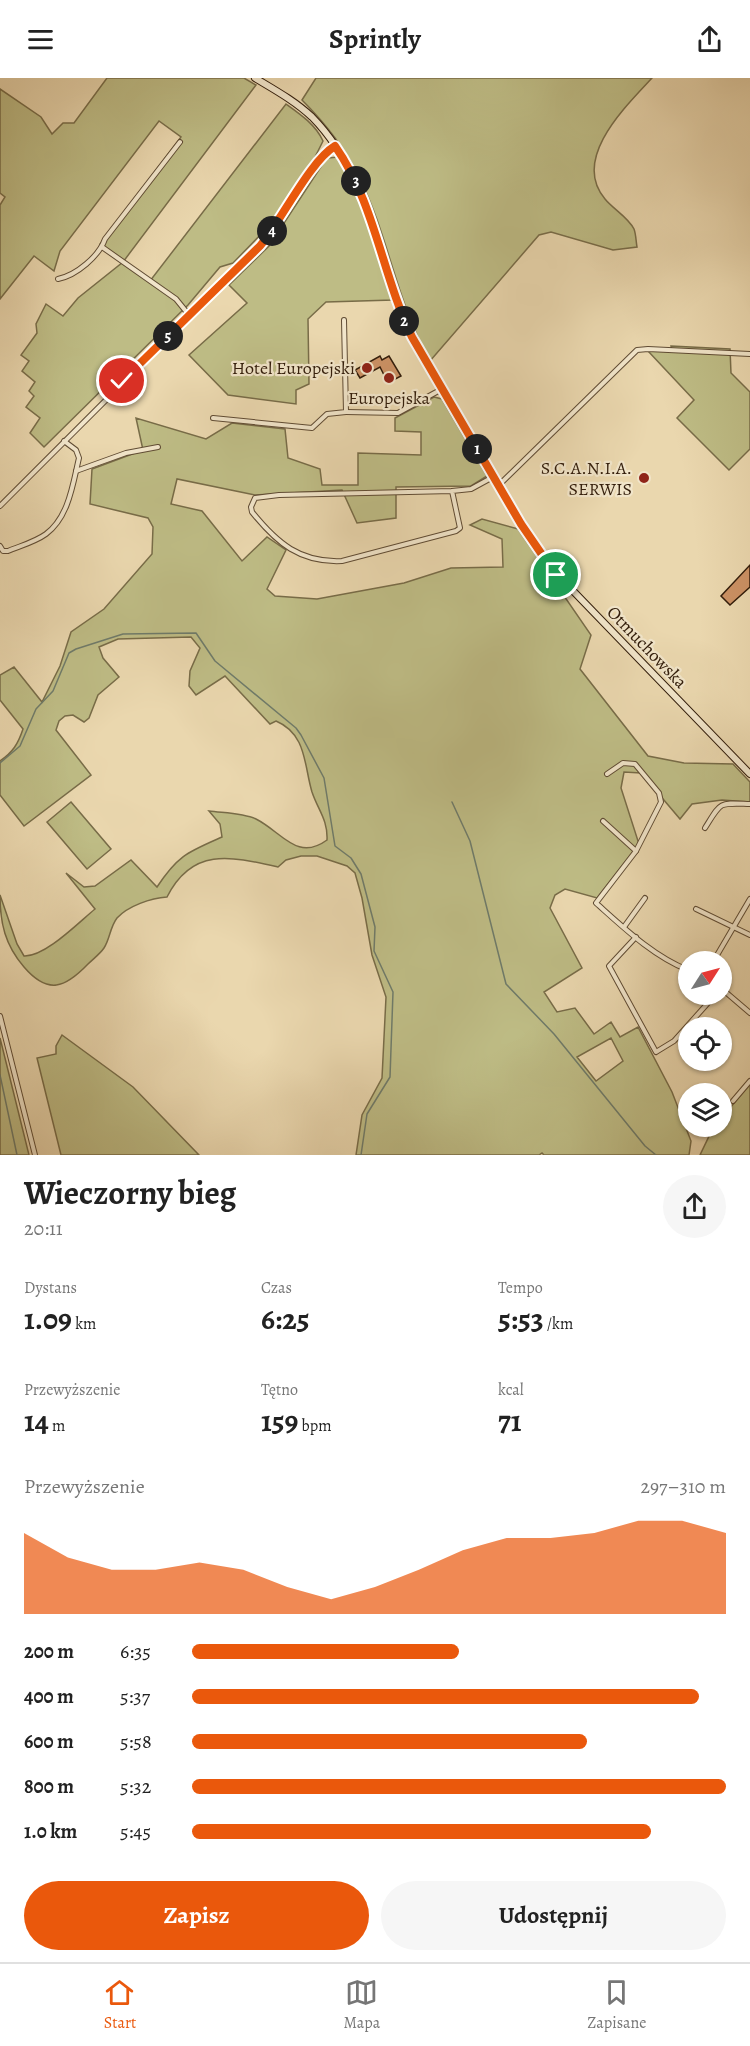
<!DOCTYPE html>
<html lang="pl">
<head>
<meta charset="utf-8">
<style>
  body { margin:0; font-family:Alegreya,serif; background:#f6f6f6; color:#222; height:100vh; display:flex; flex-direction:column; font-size:22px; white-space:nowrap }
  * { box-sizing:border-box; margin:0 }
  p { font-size:20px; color:#767676 }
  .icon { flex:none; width:33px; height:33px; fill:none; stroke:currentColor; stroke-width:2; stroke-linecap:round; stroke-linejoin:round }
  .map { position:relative; height:1077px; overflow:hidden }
  .sheet { display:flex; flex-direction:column; background:#fff; flex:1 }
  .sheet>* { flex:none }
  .needle { width:39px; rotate:54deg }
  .tools { position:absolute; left:678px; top:873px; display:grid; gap:12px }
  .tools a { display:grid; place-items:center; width:54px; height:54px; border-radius:50%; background:#fff; box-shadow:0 2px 4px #0004; font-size:30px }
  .pin { position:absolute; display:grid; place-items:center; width:51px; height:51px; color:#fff; margin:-26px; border:3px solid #fff; border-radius:50%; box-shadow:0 2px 6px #0007 }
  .km { position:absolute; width:30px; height:30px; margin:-15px; border-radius:50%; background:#222; color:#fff; font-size:16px; line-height:30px; text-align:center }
  .round { display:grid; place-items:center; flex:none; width:63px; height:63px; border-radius:32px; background:#f6f6f6 }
  .summary { display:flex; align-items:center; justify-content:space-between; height:102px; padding:0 24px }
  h1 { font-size:33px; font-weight:700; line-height:45px }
  .metrics { display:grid; grid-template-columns:repeat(3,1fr); gap:9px; height:102px; padding:6px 24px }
  .metrics div { display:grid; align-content:center }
  .metrics b { font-size:30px; font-weight:700 }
  .metrics small { font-size:16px; font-weight:400 }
  .metrics p { font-size:16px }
  .chart { height:168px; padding:12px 24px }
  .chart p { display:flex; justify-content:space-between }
  .chart svg { width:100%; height:108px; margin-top:6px; fill:#ea580c; opacity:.7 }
  .cta { display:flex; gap:12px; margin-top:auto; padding:12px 24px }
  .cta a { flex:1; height:69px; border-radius:36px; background:#ea580c; color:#fff; font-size:24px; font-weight:700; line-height:69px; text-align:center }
  .cta a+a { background:#f6f6f6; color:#222 }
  ul { padding:0 24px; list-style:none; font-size:20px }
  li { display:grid; grid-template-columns:96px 72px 1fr; align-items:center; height:45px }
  li i { height:15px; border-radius:8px; background:#ea580c }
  header { display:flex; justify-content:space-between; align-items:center; height:78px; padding:0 24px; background:#fff; font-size:27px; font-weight:700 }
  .tabs { display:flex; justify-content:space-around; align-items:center; height:84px; border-top:2px solid #e0e0e0; background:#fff; font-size:16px; color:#767676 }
  .tabs a { display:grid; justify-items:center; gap:3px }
  .tabs .active { color:#ea580c }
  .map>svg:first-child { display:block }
  .green { fill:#bebc85; stroke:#786c48; stroke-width:1.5; fill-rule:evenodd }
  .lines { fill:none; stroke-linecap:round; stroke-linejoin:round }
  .stream { stroke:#6f7b6a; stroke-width:1.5 }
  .building { fill:#cc9265; stroke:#321d0b; stroke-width:1.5 }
  .minor-casing { stroke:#604c34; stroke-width:6 }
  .secondary-casing { stroke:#321d0b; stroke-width:8 }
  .minor { stroke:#f1e5ca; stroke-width:4 }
  .secondary { stroke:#f1e5ca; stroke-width:6 }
  .route-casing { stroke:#fff; stroke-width:12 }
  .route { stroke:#ea580c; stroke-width:8 }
  .poi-dot { fill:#8f2418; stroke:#f1e5ca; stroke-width:2 }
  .labels { text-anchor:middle; stroke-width:4.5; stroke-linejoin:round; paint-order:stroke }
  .poi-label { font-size:18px; fill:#321d0b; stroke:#f1e5ca; text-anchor:end }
  .street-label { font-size:18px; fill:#321d0b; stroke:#f1e5ca }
</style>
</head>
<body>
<header><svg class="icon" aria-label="menu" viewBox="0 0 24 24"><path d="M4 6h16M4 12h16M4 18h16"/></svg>Sprintly<svg class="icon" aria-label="share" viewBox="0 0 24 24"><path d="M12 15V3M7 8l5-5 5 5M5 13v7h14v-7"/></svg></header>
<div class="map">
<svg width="750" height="1077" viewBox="0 0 750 1077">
  <rect width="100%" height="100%" fill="#ead7ae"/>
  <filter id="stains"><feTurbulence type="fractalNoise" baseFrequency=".00333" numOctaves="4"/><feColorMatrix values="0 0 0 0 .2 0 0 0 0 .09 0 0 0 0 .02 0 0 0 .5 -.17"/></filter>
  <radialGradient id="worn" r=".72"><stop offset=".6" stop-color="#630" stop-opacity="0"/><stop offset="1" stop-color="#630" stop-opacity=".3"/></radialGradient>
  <g class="green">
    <path d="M107,0h137l12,7 -133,177 27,19 136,-177c14,10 30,21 37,37l-9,18 -44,66 -37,38 -13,4 -32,38 -144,142 -14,-14 10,-15 -14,-11 8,-11 -5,-5 6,-9 -13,-11 7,-10 -8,-6 16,-22 -1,-9 10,-20 17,12 15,-18 45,-36 -23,-18 81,-107 -22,-16 -99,130 -6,20 -20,-15 -34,43v-94l5,-8 -5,-4v-104l41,28 11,17 11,-11h11z"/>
    <path d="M316,0h336c-27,29 -81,81 -47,121 8,10 23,18 29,30 2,5 2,13 3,18l-24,3 -62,-18 -12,3 -109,126c-34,-60 -41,-124 -71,-184 -14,-29 -34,-54 -57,-77z"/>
    <polygon points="338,79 360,118 393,222 326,224 308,241 309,306 296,312 296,326 228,317 189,277 247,225 229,207 269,168 324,84 328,80"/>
    <polygon points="671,268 730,271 731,295 750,314 750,371 729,392 677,340 694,322 648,273 672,273"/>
    <path d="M434,319l8,2 45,77 -16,10 -75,1v31l-39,5 -15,-33 -87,5 -78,-16 -6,25 31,7 40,50 25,-24 19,13 -19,39 8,7 42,3 87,-16 47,-15 52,-1 -1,-28 -32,-14 12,-6 36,10 73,106 -11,34 68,87 36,7 49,1 17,18v20l-28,-2 -30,4 -12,15 -39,-46 -17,-1 -3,16 18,56 -42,54 -32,-9 -10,6 -5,13 32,60 -38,24 13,20 18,-4 19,26 17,-12 9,15 18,-10 34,65 19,49 -2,14h-145l-2,-2 -3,2h-183l6,-40 20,-37 4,-81 -14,-42 -10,-57 -7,-25 -8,-7 -30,-10h-16l-15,4 -8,7c-48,-11 -86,-20 -111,30 -16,1 -39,9 -50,21 -7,9 -7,21 -13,30 -4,6 -11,11 -16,16 -23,24 -40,31 -64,3 -19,-22 -24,-44 -24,-72l17,49 7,12c21,1 54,-33 71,-47l-29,-36 18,14 11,-1 36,-26 26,27c21,-32 31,-35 65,-50l-2,-13 -11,-13c15,2 34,2 47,8 26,13 41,43 71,21 1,-20 -9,-30 -15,-48 -8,-26 -5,-58 -36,-71l-6,3 -45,-48 -29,19 -7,-9 1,-15 10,-23 -9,-11 -73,2 -19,8 4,11 16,19 -21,18 -9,23 -5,4 -11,-7 -8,1 -6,5 -3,9 35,45 -67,51 -24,-31v-34c13,-9 18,-17 23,-32l-23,-29v-25l14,-8 28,35 18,-36 11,-34 33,-23 48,-55 1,-27 -5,-9 -58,-14 2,-35 51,-19 -7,-32 70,21 26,-16 53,6 3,29 32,11 2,16h36v-32l63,2v-23l-26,-1v-13zM611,960l12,23 -27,20 -19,-24z"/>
    <polygon points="71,724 111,771 87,791 47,744"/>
    <polygon points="62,957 133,1009 199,1077 61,1077 37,980 56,976 56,968"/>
    <polygon points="0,960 29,1077 0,1077"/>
    <polygon points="750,1005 750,1077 700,1077 713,1050 722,1048 722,1040"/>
  </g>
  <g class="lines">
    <g class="stream">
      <polyline points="0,685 20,668 36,631 53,613 69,575 76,571 123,556 196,555 215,583 296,650 301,657 324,700 335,768 351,780 361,796 375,849 374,873 393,914 390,999 367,1036 361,1077"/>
      <polyline points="452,724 470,763 506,906 554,956 645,1068 656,1077"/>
      <polyline points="0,997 17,1077"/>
    </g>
  </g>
  <g class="building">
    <polygon points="380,278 382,282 389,278 401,298 388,305 380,289 360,300 355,292"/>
    <polygon points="750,487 750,509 730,527 721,518"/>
  </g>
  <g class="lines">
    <g class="minor-casing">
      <g id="minor">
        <polyline points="102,169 176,221 189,237"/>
        <path d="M58,201c19,-4 41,-23 47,-40l75,-97"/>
        <polyline points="346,334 398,335 442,311"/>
        <polyline points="213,340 312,350 327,336 346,334 344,242"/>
        <polyline points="76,393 126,375 158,369"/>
        <polyline points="498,408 637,272 648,271 750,276"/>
        <path d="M452,413l-173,4 -24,3 -4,9 1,5c25,31 48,51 90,49l114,-30 4,-3 -8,-37 19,-2 22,-12"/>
        <path d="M0,428l260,-260c21,-25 50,-85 75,-101"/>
        <path d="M0,468l3,5h5c12,-5 27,-9 38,-17 23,-17 27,-51 33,-76l-3,-8 -12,-9"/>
        <path d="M607,696l16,-11 12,1 24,29 2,9 -25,49 -40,52c28,25 57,53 92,67"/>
        <polyline points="603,743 636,773"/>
        <path d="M705,750c17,-27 13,-25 45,-24"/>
        <polyline points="696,831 750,857"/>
        <polyline points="624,849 645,820"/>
        <polyline points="636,859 609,888 656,974 674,963 716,916"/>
        <polyline points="713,884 750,821"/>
        <polyline points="722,911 750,935"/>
        <polyline points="0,938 35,1077"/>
        <polyline points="733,1023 750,1003"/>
      </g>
    </g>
    <g class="secondary-casing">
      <path id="secondary" d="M255,0c20,12 40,23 57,39 60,61 64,147 100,220l109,187 28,42 201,208"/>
    </g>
    <use href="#minor" class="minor"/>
    <use href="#secondary" class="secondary"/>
  </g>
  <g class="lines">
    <g class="route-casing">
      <path id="route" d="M122,303l138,-135c21,-25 50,-85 75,-100 40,57 47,129 77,191l109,187 35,51"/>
    </g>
    <use href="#route" class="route"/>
  </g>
  <g class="poi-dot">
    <circle cx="367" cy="290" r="6"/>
    <circle cx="389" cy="300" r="6"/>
    <circle cx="644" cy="400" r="6"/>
  </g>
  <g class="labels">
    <g class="poi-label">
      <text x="355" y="296">Hotel Europejski</text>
      <text x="389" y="326" text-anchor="middle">Europejska</text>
      <text x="632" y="396">S.C.A.N.I.A.<tspan x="632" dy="21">SERWIS</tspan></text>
    </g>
    <g class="street-label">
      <text transform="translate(647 569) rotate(46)" y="6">Otmuchowska</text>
    </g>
  </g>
  <rect width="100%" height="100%" filter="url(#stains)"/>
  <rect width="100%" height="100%" fill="url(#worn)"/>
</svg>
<div class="tools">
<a><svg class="needle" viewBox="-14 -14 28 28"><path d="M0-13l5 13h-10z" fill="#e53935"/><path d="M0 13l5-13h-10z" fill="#767676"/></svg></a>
<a><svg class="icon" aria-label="locate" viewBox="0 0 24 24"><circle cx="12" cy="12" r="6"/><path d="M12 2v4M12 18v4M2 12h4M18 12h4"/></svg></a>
<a><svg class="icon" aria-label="layers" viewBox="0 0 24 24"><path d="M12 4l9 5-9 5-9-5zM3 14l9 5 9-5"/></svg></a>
</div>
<div class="pin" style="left:556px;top:497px;background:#1e9e55"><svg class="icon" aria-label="arrive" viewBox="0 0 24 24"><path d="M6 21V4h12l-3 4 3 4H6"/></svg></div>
<div class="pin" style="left:122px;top:303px;background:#d93025"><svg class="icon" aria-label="check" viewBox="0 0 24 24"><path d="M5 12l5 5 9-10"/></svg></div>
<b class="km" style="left:477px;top:371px">1</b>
<b class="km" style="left:404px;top:243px">2</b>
<b class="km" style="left:356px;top:103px">3</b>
<b class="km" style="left:272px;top:153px">4</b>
<b class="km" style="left:168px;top:258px">5</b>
</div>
<section class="sheet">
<div class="summary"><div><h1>Wieczorny bieg</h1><p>20:11</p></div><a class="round"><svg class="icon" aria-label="share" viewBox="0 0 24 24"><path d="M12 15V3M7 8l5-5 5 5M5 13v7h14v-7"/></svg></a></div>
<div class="metrics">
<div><p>Dystans</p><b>1.09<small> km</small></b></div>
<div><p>Czas</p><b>6:25</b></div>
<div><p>Tempo</p><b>5:53<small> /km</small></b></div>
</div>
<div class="metrics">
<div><p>Przewyższenie</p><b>14<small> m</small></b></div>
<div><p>Tętno</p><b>159<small> bpm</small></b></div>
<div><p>kcal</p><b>71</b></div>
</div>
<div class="chart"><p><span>Przewyższenie</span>297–310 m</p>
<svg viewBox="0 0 160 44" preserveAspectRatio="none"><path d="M0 44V11L10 21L20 26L30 26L40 23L50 26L60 33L70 38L80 33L90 26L100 18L110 13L120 13L130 11L140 6L150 6L160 11V44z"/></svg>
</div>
<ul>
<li><b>200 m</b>6:35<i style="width:50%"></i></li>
<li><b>400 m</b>5:37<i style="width:95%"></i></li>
<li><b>600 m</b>5:58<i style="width:74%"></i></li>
<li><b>800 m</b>5:32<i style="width:100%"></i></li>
<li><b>1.0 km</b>5:45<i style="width:86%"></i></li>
</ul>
<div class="cta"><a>Zapisz</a><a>Udostępnij</a></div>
</section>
<nav class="tabs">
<a class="active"><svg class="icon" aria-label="home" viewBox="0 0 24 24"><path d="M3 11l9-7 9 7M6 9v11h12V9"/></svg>Start</a>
<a><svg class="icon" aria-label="map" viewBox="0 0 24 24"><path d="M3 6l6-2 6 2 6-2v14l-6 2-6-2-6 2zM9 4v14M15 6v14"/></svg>Mapa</a>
<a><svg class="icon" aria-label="saved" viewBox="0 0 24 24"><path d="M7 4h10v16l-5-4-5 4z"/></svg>Zapisane</a>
</nav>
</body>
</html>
